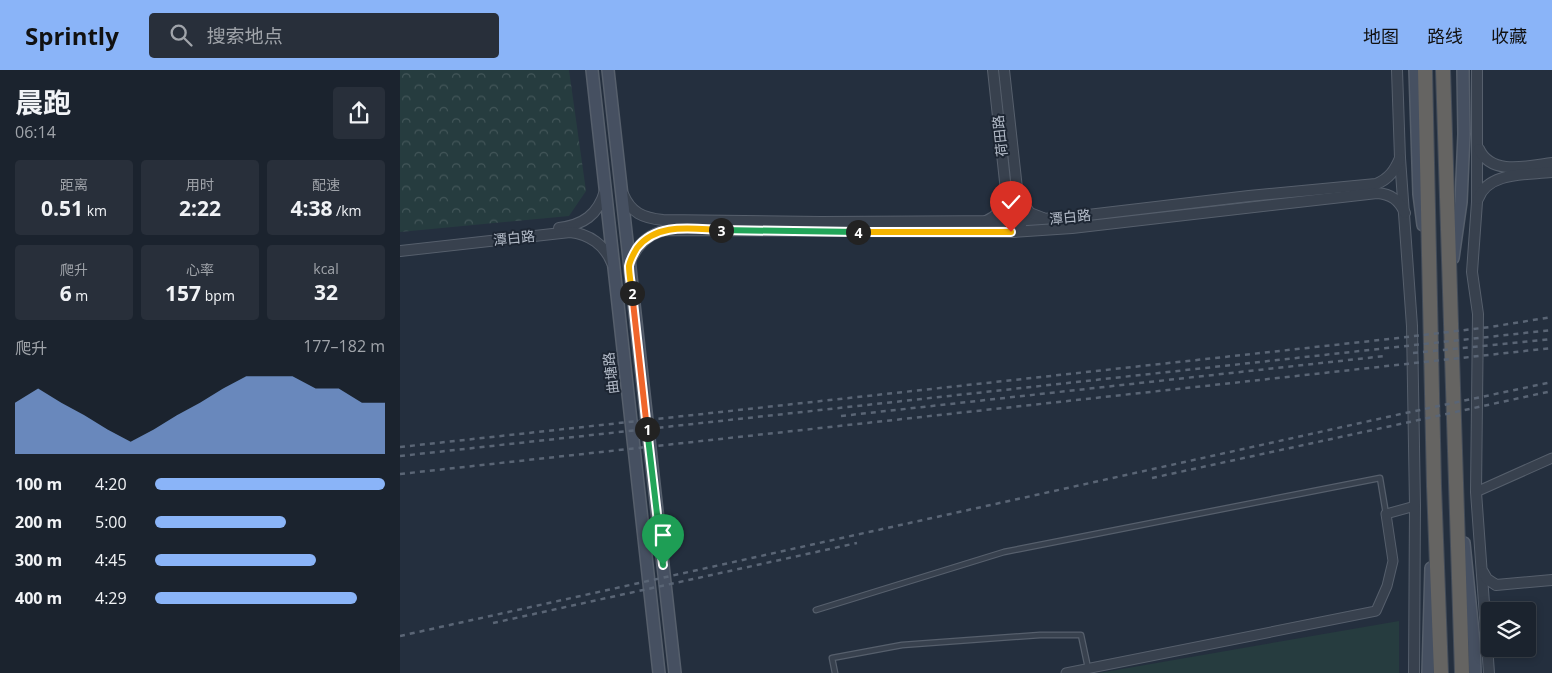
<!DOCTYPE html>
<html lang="zh">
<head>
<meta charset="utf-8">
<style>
  body { margin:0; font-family:"Open Sans","Noto Sans SC",sans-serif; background:#282f3a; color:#f1f3f6; height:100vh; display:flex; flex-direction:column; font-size:19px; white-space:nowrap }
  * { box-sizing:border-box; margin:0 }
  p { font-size:16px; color:#a0a4aa }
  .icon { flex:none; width:28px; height:28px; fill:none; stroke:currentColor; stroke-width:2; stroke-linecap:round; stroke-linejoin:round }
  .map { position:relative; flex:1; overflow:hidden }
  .details { display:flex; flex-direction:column; background:#1b232e; width:400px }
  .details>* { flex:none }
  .tools { position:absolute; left:1081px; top:532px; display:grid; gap:10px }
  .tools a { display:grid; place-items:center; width:55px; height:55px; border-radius:5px; background:#1b232e; box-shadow:0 2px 8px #0003,0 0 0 1px #39404a; font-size:25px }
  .pin { position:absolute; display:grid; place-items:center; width:42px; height:42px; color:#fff; margin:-51px -21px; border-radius:50% 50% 50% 0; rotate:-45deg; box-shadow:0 0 5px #0007 }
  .pin .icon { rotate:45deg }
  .km { position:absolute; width:25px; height:25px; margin:-12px; border-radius:50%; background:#222; color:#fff; font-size:14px; line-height:25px; text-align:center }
  .round { display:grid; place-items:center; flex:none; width:52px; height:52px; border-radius:5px; background:#282f3a }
  .overview { display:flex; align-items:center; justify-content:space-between; height:85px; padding:0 15px }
  h1 { font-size:28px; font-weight:700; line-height:38px }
  .stats { display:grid; grid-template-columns:repeat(3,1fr); gap:8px; height:85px; padding:5px 15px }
  .stats div { display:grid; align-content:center; border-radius:5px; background:#282f3a; text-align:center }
  .stats b { font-size:21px; font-weight:700 }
  .stats small { font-size:14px; font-weight:400 }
  .stats p { font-size:14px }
  .chart { height:140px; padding:10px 15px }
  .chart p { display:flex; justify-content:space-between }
  .chart svg { width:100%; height:90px; margin-top:5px; fill:#8ab4f8; opacity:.7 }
  ul { padding:0 15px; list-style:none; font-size:16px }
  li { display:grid; grid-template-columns:80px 60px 1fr; align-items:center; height:38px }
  li i { height:12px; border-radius:6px; background:#8ab4f8 }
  header { display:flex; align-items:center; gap:30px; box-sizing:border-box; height:70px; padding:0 25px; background:#8ab4f8; color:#111 }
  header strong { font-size:24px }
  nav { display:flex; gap:28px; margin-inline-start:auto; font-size:18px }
  .search { width:350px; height:45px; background:#282f3a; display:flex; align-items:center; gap:12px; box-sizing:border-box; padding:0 18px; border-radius:5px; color:#a0a4aa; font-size:19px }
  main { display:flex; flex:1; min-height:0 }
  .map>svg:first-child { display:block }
  .green { fill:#263c3f }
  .forest { fill:url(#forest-crowns) }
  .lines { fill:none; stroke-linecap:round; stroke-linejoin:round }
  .service-casing { stroke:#565f6c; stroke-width:7 }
  .minor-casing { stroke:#565f6c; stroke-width:11 }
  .tertiary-casing { stroke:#565f6c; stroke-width:12 }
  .secondary-casing { stroke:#565f6c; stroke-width:14 }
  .trunk-casing { stroke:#434c59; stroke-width:16 }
  .service { stroke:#38414e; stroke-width:4.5 }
  .minor { stroke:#38414e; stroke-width:9 }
  .tertiary { stroke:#38414e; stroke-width:10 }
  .secondary { stroke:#465061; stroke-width:11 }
  .trunk { stroke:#656462; stroke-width:14 }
  .rail { stroke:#5a6575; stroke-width:2.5; stroke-dasharray:5 5; stroke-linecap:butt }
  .split-1-casing { stroke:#fff; stroke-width:10 }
  .split-2-casing { stroke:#fff; stroke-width:10 }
  .split-3-casing { stroke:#fff; stroke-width:10 }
  .split-4-casing { stroke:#fff; stroke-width:10 }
  .split-5-casing { stroke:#fff; stroke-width:10 }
  .split-1 { stroke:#22a559; stroke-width:6 }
  .split-2 { stroke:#f0652b; stroke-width:6 }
  .split-3 { stroke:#f5b400; stroke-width:6 }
  .split-4 { stroke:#22a559; stroke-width:6 }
  .split-5 { stroke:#f5b400; stroke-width:6 }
  .labels { text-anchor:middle; stroke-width:4; stroke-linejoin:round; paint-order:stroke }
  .street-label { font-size:14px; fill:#b4bcc9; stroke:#1d2633 }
</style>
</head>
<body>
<header>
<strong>Sprintly</strong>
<div class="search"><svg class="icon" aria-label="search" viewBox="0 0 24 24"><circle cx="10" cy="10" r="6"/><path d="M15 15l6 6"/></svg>搜索地点</div>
<nav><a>地图</a><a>路线</a><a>收藏</a></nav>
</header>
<main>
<section class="details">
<div class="overview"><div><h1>晨跑</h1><p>06:14</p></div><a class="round"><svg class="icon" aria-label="share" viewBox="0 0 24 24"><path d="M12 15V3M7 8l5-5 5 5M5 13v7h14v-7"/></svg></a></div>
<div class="stats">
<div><p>距离</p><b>0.51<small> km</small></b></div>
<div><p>用时</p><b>2:22</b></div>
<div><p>配速</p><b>4:38<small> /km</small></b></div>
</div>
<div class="stats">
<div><p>爬升</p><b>6<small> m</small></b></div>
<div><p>心率</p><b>157<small> bpm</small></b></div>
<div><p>kcal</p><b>32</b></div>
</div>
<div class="chart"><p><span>爬升</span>177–182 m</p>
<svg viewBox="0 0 160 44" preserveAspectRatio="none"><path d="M0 44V19L10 12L20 19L30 25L40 32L50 38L60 32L70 25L80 19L90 12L100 6L110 6L120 6L130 12L140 12L150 19L160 19V44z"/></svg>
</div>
<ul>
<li><b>100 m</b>4:20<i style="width:100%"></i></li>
<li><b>200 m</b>5:00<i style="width:57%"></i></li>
<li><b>300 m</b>4:45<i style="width:70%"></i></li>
<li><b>400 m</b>4:29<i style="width:88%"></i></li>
</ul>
</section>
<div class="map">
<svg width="1152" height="603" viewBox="0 0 1152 603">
  <defs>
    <pattern id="forest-crowns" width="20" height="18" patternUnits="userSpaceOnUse" patternTransform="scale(1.25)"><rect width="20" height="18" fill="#263c3f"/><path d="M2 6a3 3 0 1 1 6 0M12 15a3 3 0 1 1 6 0" fill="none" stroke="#435659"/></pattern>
  </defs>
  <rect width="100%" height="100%" fill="#242f3e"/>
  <polygon class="green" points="999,551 999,603 699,603"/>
  <polygon class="forest" points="0,0 169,0 186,121 169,146 0,162"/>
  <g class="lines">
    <g class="service-casing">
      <g id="service">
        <polyline points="416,540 604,482 980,408 986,444"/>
        <polyline points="435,603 432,588 502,575 640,565 681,565 688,598"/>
      </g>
    </g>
    <g class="minor-casing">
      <g id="minor">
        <polyline points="1076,422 1152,388"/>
        <polyline points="666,603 976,541 987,516 993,491 986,444 1015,436"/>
      </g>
    </g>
    <g class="tertiary-casing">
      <g id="tertiary">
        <polyline points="593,0 610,158"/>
        <polyline points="604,0 621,155"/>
        <polyline points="997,0 1000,88 1012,256 1015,436 1014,603"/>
        <polyline points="1077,0 1077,132 1072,202 1078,244 1076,422 1089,603"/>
        <path d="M1079,79c12,27 49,17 73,14"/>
        <path d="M223,124c8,19 20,24 40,26l158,2 192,-1 58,-4 178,-21 127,-12c13,-5 19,-14 24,-26"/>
        <polyline points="619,128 630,143 643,148"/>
        <path d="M1078,129c10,-28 50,-24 74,-27"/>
        <path d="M586,151c11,-5 18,-12 20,-24"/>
        <path d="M159,158c24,-3 39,-13 46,-37"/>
        <path d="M0,181l170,-19c19,2 35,13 42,31"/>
        <path d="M229,194c7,-18 18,-30 37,-34l347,2 59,-4 305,-35c14,1 22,7 28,20"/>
        <polyline points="1083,502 1087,509 1096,515 1152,510"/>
      </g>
    </g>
    <g class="secondary-casing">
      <g id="secondary">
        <polyline points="192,0 259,603"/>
        <polyline points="208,0 275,603"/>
        <polyline points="1015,0 1019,124 1023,155"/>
        <polyline points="1053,188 1061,132 1064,64 1063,0"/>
        <polyline points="1064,473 1074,573 1075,603"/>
        <polyline points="1028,603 1031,498"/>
      </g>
    </g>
    <g class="trunk-casing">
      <g id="trunk">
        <polyline points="1025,0 1034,416 1041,603"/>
        <polyline points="1043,0 1062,603"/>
      </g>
    </g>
    <use href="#service" class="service"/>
    <use href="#minor" class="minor"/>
    <use href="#tertiary" class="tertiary"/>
    <use href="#secondary" class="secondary"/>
    <use href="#trunk" class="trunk"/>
    <g class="rail">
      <polyline points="1013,283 1152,269"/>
      <polyline points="441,346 985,286"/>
      <polyline points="0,377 998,268 1090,257 1152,247"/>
      <polyline points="0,386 1152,260"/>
      <polyline points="0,404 1152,278"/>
      <polyline points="752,408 1152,321"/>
      <polyline points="93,553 457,473"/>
      <polyline points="0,566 1001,344 1152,312"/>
    </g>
  </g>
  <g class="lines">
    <g class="split-1-casing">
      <polyline id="split-1" points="247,359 263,495"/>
    </g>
    <g class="split-2-casing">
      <polyline id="split-2" points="232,223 247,359"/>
    </g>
    <g class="split-3-casing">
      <path id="split-3" d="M232,223c-1,-9 -3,-19 -3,-27 1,-6 5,-13 8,-18 20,-26 55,-19 84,-18"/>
    </g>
    <g class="split-4-casing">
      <polyline id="split-4" points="321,160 458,162"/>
    </g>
    <g class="split-5-casing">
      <polyline id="split-5" points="458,162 611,162"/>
    </g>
    <use href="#split-1" class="split-1"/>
    <use href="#split-2" class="split-2"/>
    <use href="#split-3" class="split-3"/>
    <use href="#split-4" class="split-4"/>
    <use href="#split-5" class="split-5"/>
  </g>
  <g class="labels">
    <g class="street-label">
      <text transform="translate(600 66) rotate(-96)" y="5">荷田路</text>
      <text transform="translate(670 147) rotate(-6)" y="5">潭白路</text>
      <text transform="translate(114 168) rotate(-6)" y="5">潭白路</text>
      <text transform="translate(211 303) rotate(-97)" y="5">曲塘路</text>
    </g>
  </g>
</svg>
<div class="tools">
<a><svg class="icon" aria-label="layers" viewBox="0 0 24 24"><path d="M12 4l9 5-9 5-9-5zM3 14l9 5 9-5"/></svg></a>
</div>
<div class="pin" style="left:263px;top:495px;background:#1e9e55"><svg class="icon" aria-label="arrive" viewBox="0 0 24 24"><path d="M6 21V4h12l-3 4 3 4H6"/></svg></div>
<div class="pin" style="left:611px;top:162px;background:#d93025"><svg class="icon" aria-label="check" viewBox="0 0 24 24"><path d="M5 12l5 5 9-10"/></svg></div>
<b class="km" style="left:247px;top:359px">1</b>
<b class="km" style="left:232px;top:223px">2</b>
<b class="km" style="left:321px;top:160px">3</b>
<b class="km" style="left:458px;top:162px">4</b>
</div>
</main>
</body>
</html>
